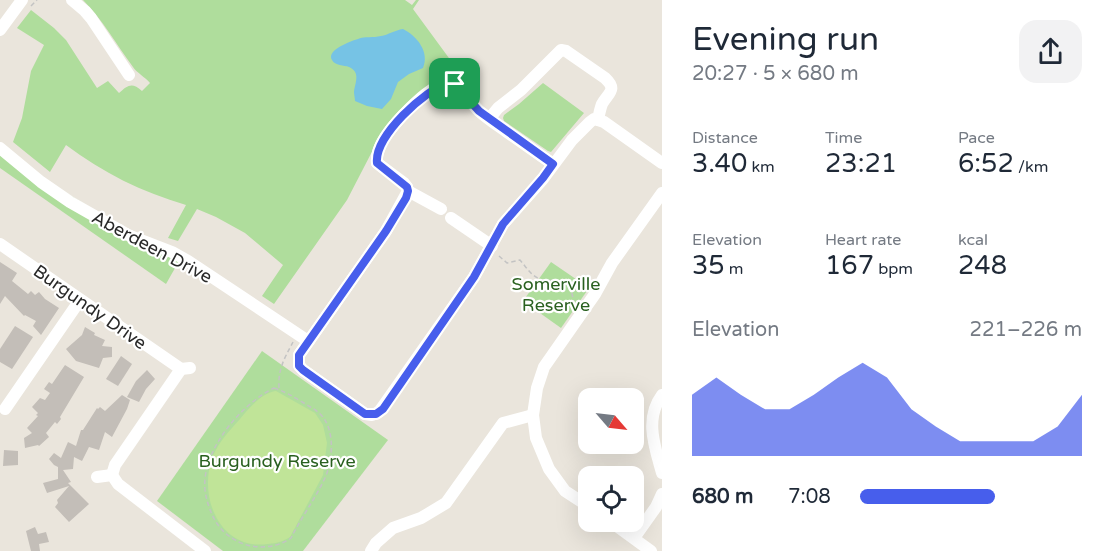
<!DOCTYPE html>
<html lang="en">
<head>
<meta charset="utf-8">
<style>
  body { margin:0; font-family:"Varela Round",sans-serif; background:#f2f2f3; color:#1f2937; height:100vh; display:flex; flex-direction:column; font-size:22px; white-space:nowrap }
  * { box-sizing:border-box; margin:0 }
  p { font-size:20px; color:#747a83 }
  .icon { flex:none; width:33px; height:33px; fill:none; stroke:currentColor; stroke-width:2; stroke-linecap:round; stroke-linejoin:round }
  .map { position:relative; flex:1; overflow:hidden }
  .side { display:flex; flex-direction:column; background:#fff; width:450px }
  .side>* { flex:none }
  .needle { width:39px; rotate:118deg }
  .tools { position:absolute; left:578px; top:388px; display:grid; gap:12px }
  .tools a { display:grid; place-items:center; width:66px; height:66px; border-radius:12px; background:#fff; box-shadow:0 6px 24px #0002; font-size:30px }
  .pin { position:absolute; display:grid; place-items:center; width:51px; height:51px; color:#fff; margin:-26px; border-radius:12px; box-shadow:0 3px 9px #0006 }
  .round { display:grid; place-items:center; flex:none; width:63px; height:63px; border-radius:18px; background:#f2f2f3 }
  .head { display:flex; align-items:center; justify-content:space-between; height:102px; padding:0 30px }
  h1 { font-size:33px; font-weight:600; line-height:45px }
  .figures { display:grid; grid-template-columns:repeat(3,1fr); gap:9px; height:102px; padding:6px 30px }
  .figures div { display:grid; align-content:center }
  .figures b { font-size:26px; font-weight:600 }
  .figures small { font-size:16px; font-weight:400 }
  .figures p { font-size:16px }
  .chart { height:168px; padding:12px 30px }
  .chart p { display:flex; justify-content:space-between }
  .chart svg { width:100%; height:108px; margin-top:6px; fill:#475eec; opacity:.7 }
  ul { padding:0 30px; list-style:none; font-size:20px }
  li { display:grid; grid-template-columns:96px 72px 1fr; align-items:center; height:45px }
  li i { height:15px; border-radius:8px; background:#475eec }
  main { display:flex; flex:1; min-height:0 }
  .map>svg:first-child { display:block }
  .green { fill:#afdd9c }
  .pitch { fill:#c0e498 }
  .water { fill:#76c3e5 }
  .building { fill:#c3beb8 }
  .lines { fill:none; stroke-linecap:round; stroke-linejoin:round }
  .path { stroke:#c3c3c3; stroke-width:1.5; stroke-dasharray:4.5 3; stroke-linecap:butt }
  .minor { stroke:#fff; stroke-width:12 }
  .route-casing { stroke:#fff; stroke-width:12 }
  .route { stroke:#475eec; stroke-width:8 }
  .labels { text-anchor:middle; stroke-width:4.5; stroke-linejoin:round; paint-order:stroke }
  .street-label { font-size:18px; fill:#292929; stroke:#fff }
  .park-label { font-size:18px; fill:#29601f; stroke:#fff }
</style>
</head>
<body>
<main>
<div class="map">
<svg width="662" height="551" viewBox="0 0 662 551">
  <rect width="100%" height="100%" fill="#eae5dc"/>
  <g class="green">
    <path d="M83,0h322l7,5 4,-5h3l-6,9 44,60 -35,23 -45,50 -30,58 -73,104 -12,-8 21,-31 -38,-32 -29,-16 -19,-8 -19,32 -10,-3 18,-33c-44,-13 -83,-32 -120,-60l-16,27 -37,-30 9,-24 9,-47 13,-26 -27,-17 14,-18 23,18 12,12 31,48 11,-7 11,12c9,-8 13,-11 23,-2l8,-8c-5,-6 -13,-10 -17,-16 -17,-23 -30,-47 -50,-67z"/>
    <polygon points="543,83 584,113 551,152 548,151 504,121 503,118 504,115 519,104"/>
    <polygon points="0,153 179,261 166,284 0,168"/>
    <polygon points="551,262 589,288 561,328 523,301"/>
    <polygon points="262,351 388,440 303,551 223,551 157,501"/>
  </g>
  <path class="pitch" d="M276,391l39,22 8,12 4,18 -4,32 -33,62c-8,5 -13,6 -22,7 -48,7 -71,-48 -55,-88 6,-14 16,-25 27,-37 9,-11 22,-26 36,-28z"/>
  <path class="water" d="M403,29c14,7 27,23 20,39l-14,6 -11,8 -7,17 -9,10 -15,-3 -12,-5c0,-2 -1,-7 -1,-9 1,-9 7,-20 -5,-25 -5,-2 -14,-1 -17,-7 -6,-10 19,-19 26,-21 7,-3 15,-1 23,-3 7,-1 14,-6 22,-7z"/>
  <g class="building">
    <polygon points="0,262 17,273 12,281 28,294 31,291 35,295 39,292 45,299 59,308 41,335 33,326 36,321 25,315 24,316 5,296 0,304"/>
    <polygon points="15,326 33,337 12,369 0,362 0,349"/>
    <polygon points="85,327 95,333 94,335 105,340 102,346 112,347 112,357 103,358 99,368 76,361 66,349 82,335"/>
    <polygon points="121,356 132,364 118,386 106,379"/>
    <polygon points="65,365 84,377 60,417 61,419 57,424 55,422 46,433 49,437 39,446 38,445 25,448 24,438 32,433 27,428 38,416 36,415 38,413 32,407 40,398 45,400 50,393 44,389 49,382 52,384"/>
    <polygon points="147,370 155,379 146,389 139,402 127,397 136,381"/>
    <polygon points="122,395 130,400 127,409 112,437 105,432 99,450 89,447 82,461 74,457 73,469 63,470 71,482 68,483 89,504 69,522 55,507 58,503 57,500 69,486 47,493 43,483 58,479 58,467 54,465 49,459 54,453 61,458 68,442 76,446 81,430 83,430 97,408 98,409 100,407 105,411"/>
    <polygon points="4,450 18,451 18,465 3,466"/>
    <polygon points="35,527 38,534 46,532 49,542 39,544 40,551 31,551 26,531"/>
  </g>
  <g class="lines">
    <g class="path">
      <polyline points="31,6 37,0"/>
      <path d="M499,256l8,7 13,-3c7,8 11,16 22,20 8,2 18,-2 25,4 5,4 5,12 7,18"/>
      <path d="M274,388c12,4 22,10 33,17 5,3 11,6 15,11 13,15 11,44 3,62 -10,21 -24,40 -34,60 -13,9 -29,11 -44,7 -17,-5 -30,-17 -36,-33 -3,-7 -5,-14 -6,-22 -4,-39 36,-86 69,-102z"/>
      <path d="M279,388c-1,-19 5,-29 14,-46"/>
    </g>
    <g class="minor">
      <polyline points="72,0 85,11 91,18 129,75"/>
      <polyline points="0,30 22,0"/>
      <path d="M489,119l9,-11 23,-18 40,-40 5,1 39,27c13,12 3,15 -3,26 -2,5 -3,11 -4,16l-4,-1 -4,3 -18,18 -29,39 -40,45 -29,53 -95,135 -7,3 -7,-1 -62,-44 -4,-5v-10l87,-124 22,-40 -1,-4 -3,-4 -27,-20c-2,-17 15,-36 26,-48 10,-10 30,-31 45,-32 10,-1 23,20 30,27 8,8 19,15 29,22 16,11 31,22 46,32"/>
      <polyline points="598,120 604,122 662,163"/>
      <polyline points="0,148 41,182 70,202 128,235 172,252 188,261 308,341"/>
      <polyline points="408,191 441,209"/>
      <polyline points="451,218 492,246"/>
      <polyline points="0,244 181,369"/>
      <path d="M662,395c-18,24 -7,52 0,78"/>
      <polyline points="5,409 80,300"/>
      <polyline points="112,475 115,465 181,369 190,368"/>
      <polyline points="97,477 112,475 118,484 205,551"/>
      <polyline points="588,506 565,491 549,469 536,438 533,415 537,388 544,367 595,294 612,263 662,193"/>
      <polyline points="611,522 651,551"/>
      <polyline points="634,538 656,507 662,494"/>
      <polyline points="371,551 376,543 393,528 421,518 446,503 503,423 533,415"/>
    </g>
  </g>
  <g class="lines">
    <g class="route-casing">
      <path id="route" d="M449,82l6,2 24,27 74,53 -10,14 -40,46 -29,53 -91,132 -7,5h-11l-62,-44 -4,-4v-11l87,-124 20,-33 2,-7 -1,-4 -30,-24c-3,-27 48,-73 72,-81z"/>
    </g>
    <use href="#route" class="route"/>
  </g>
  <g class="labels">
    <g class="street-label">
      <text transform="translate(152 247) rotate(28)" y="6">Aberdeen Drive</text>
      <text transform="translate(90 307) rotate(35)" y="6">Burgundy Drive</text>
    </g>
    <g class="park-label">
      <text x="556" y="290">Somerville<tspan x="556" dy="21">Reserve</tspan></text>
      <text x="277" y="467">Burgundy Reserve</text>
    </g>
  </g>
</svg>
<div class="tools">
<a><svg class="needle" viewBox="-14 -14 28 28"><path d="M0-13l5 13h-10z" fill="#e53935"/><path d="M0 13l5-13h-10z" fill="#747a83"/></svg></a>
<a><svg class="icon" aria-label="locate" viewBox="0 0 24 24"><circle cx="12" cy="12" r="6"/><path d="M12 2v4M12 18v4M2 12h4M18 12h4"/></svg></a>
</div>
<div class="pin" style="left:455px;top:84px;background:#1e9e55"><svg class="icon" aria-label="arrive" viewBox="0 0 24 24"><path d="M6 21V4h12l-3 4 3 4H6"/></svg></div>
</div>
<section class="side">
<div class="head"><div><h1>Evening run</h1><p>20:27 · 5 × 680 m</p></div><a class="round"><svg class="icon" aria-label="share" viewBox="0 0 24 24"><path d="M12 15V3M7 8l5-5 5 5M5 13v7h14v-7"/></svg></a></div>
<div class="figures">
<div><p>Distance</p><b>3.40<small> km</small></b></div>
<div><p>Time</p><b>23:21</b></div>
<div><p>Pace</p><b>6:52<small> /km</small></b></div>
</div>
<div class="figures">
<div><p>Elevation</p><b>35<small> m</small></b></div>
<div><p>Heart rate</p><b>167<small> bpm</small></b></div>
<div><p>kcal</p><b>248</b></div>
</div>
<div class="chart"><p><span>Elevation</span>221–226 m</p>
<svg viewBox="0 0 160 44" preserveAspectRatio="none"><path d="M0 44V19L10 12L20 19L30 25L40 25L50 19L60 12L70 6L80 12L90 25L100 32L110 38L120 38L130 38L140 38L150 32L160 19V44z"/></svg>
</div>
<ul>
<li><b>680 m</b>7:08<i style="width:61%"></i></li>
</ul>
</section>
</main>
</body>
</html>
